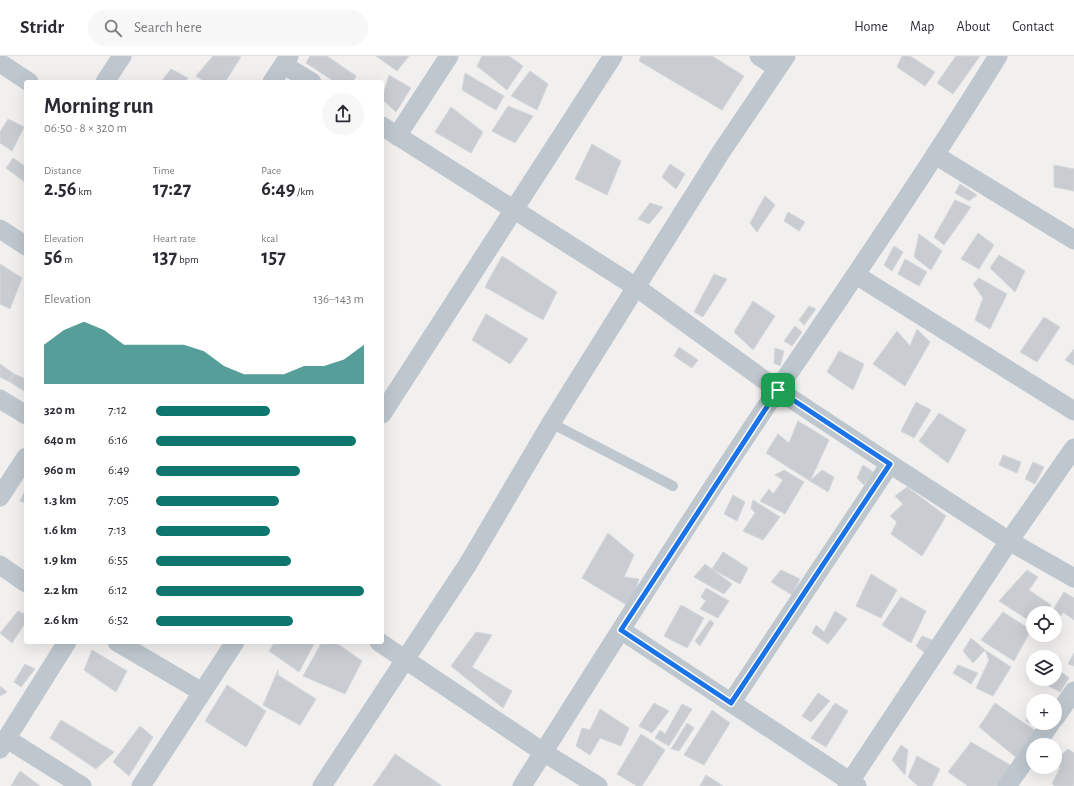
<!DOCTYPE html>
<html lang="en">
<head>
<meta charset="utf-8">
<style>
  body { margin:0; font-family:"Alegreya Sans",sans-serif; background:#f7f7f7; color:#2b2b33; height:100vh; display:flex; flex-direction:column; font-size:15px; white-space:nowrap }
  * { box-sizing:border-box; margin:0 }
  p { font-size:13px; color:#7c7c81 }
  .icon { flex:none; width:22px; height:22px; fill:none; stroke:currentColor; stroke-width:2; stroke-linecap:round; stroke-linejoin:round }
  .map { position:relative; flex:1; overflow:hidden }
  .sheet { position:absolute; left:24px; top:24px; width:360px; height:564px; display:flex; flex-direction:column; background:#fff; border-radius:4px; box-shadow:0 4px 16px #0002 }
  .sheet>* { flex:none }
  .buttons { position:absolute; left:1026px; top:550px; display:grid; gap:8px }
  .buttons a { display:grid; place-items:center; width:36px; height:36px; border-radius:50%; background:#fff; box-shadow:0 4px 16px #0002; font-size:20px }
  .pin { position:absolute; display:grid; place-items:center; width:34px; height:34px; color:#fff; margin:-17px; border-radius:8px; box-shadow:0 2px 6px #0006 }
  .round { display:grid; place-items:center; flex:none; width:42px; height:42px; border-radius:21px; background:#f7f7f7 }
  .headline { display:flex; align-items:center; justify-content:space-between; height:68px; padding:0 20px }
  h1 { font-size:22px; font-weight:600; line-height:30px }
  .metrics { display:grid; grid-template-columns:repeat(3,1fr); gap:6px; height:68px; padding:4px 20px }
  .metrics div { display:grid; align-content:center }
  .metrics b { font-size:20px; font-weight:600 }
  .metrics small { font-size:11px; font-weight:400 }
  .metrics p { font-size:11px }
  .chart { height:112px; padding:8px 20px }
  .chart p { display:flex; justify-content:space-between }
  .chart svg { width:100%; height:72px; margin-top:4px; fill:#0f766e; opacity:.7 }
  ul { padding:0 20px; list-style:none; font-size:13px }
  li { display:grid; grid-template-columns:64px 48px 1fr; align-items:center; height:30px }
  li i { height:10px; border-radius:5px; background:#0f766e }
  header { display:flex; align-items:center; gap:24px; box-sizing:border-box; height:56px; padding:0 20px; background:#fff; border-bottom:1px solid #e1e1e2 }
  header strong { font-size:19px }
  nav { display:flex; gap:22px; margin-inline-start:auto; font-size:14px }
  .search { width:280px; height:36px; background:#f7f7f7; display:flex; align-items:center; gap:10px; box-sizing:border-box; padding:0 14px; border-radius:22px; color:#7c7c81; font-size:15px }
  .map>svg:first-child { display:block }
  .building { fill:#c9cdd2; stroke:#d3d6da }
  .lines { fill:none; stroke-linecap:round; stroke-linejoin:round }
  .lane { stroke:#bec7ce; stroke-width:10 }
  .street { stroke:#bec7ce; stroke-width:19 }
  .route-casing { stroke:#fff; stroke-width:8 }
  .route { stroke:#1a73e8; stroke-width:5 }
</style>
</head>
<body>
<header>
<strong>Stridr</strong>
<div class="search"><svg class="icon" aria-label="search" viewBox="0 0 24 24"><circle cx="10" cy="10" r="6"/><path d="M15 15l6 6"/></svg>Search here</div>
<nav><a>Home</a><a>Map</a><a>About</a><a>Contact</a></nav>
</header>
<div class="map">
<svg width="1074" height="730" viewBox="0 0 1074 730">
  <rect width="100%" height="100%" fill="#f2efef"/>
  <g class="building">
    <polygon points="213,0 236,0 241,1 225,26 206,26 196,20"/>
    <polygon points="310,0 327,0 356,20 353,26 335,26 306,7"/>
    <polygon points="376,0 409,0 397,15"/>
    <polygon points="482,0 509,0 523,10 507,34 477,10"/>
    <polygon points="641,0 712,0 744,20 722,54 639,5"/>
    <polygon points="902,0 910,0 935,16 925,30 897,11"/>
    <polygon points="956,0 980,0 953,38 937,27"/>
    <polygon points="171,13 188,22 185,26 161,26"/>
    <polygon points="530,15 548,28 537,54 511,40"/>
    <polygon points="465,17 504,40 496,54 462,34"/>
    <polygon points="389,19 411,32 396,56 382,43"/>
    <polygon points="508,50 533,60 515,87 492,75"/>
    <polygon points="451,51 483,76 471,97 435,76"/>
    <polygon points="8,63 24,71 12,95 0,87 0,76"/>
    <polygon points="592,88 621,105 607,139 575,123"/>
    <polygon points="13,102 26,111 26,127 6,112"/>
    <polygon points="670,108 685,118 676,133 662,121"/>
    <polygon points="1054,109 1074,113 1074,135 1054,131"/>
    <polygon points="960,128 977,139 969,145 955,137"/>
    <polygon points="765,140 775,149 757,176 750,167"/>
    <polygon points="955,144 971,151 944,189 934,181"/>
    <polygon points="650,147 663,151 649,168 638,163"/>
    <polygon points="788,156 805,166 799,175 784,165"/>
    <polygon points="978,177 994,189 979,213 961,203"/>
    <polygon points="919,178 942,195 931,214 914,201"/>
    <polygon points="894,190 903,196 892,215 884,209"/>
    <polygon points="999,199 1025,215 1015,236 990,212"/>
    <polygon points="502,200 557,236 543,264 485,231"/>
    <polygon points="905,203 927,216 919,230 898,218"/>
    <polygon points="0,208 22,222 10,253 0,248"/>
    <polygon points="714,218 727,223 703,261 694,256"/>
    <polygon points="979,222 1007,238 990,273 975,264 983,242 973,228"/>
    <polygon points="753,245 775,260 753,294 734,276"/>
    <polygon points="809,250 816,253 804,269 799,264"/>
    <polygon points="486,258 528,283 510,308 472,284"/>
    <polygon points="1044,261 1060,271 1037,306 1020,296"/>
    <polygon points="795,270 802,276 792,290 784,285"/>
    <polygon points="917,273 930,286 905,330 873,308 897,275 910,290"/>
    <polygon points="679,291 698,304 692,312 674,300"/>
    <polygon points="775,292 784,295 780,310 774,307"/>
    <polygon points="1074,293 1074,309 1065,304"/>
    <polygon points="839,295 864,308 853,334 827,316"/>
    <polygon points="0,308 14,318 10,326 0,321"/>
    <polygon points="14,318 26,323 26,336 10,326"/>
    <polygon points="916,346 931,354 914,382 901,375"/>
    <polygon points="939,357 966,374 948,407 919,385"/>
    <polygon points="798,365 829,384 810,425 766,397 778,378 789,387"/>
    <polygon points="1003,399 1021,406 1017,417 999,409"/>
    <polygon points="1033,406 1044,411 1035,428 1025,423"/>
    <polygon points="863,409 873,416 864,429 857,422"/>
    <polygon points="784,414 804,426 785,458 760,445 769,433 773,438 783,424 775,419"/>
    <polygon points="822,414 834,421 828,436 810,425"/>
    <polygon points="907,431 946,460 922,500 891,478 897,466 890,460 903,448 895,440"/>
    <polygon points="26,433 26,447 20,445"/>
    <polygon points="733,439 745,446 737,465 724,458"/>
    <polygon points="753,444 780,461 763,484 743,475 755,457 751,452"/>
    <polygon points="608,477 634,499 624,521 639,523 630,551 582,522"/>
    <polygon points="723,496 748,512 740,528 712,513"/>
    <polygon points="705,508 732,528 724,538 694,521"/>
    <polygon points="781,514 800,523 792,539 771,526"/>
    <polygon points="1027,514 1038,521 1029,534 1051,549 1045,557 1033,557 1033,567 999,545"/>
    <polygon points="871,518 897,534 881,562 856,550"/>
    <polygon points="706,532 729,545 718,562 700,553 706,545 701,541"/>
    <polygon points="1064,536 1074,542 1074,564 1063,556 1055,569 1055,557 1051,557"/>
    <polygon points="901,541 926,555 911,587 882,569"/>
    <polygon points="681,549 704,562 687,592 664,580"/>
    <polygon points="18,555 26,559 26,566 12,587 0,577"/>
    <polygon points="835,555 847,563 828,588 812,577 816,569 824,576"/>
    <polygon points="1003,556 1031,574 1014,605 981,584"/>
    <polygon points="710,564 714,567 700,590 695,585"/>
    <polygon points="476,576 492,579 472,611 512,635 503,652 451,610"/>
    <polygon points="922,580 932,584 924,596 916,590"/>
    <polygon points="971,582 985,594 973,607 963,595"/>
    <polygon points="275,586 315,586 299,616 269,595"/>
    <polygon points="322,586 335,586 362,605 345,638 303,620"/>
    <polygon points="92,594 127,615 116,636 84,614"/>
    <polygon points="985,594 1011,611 993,640 976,632 989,604"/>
    <polygon points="1074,597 1074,610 1068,608"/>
    <polygon points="25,608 35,613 21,631 14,626"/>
    <polygon points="958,609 978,617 971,628 953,617"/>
    <polygon points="1057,613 1069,622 1060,636 1036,623 1055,623"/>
    <polygon points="278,614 278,619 316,643 300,669 263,649"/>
    <polygon points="227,629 266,655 246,691 205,665"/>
    <polygon points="0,630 7,636 0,640"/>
    <polygon points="818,637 830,645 811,666 802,660"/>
    <polygon points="654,647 669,655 652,677 639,670"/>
    <polygon points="835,647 848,655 826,691 811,682"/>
    <polygon points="995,647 1037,676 1018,703 979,671"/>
    <polygon points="682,648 692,653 669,690 655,682 660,674 665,678"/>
    <polygon points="600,653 629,672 621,690 600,682 590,699 576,690 582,672 590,674"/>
    <polygon points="712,654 730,667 704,709 684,699"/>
    <polygon points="1030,654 1033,655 1033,667 1040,667 1036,672 1026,665"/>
    <polygon points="61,664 114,696 96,713 50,682"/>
    <polygon points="687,667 694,672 679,695 671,693"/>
    <polygon points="140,670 153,681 129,720 113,706"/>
    <polygon points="641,678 665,694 642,730 637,730 617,718"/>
    <polygon points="971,686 1012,710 1000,730 968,730 948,716"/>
    <polygon points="901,689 908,694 905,719 892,704"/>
    <polygon points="1068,693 1074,697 1074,730 1055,730 1052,728 1060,712 1055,708 1055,704"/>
    <polygon points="395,698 442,730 373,730"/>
    <polygon points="917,700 940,713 932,730 918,730 908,721"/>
    <polygon points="20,715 40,730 11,730"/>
    <polygon points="706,719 723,730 700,730"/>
  </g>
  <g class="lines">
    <polyline class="lane" points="551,367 673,430"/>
    <g class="street">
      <polyline points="759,0 777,12"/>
      <polyline points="0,7 29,26"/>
      <polyline points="284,9 312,26"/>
      <polyline points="105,26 122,0"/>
      <polyline points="272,26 289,0"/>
      <polyline points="382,70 636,231 778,334 890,408 1009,485 1074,522"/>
      <polyline points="397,80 449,0"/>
      <polyline points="935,99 1074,184"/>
      <polyline points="0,173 26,190"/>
      <polyline points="856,219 1074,355"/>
      <polyline points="0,343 26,359"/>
      <polyline points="382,358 613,0"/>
      <polyline points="0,441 26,401"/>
      <polyline points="0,509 26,527"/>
      <polyline points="621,574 857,730"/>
      <polyline points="117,586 202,636"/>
      <polyline points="379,586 543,696 598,730"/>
      <polyline points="731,647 890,408"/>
      <polyline points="1055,662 1074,635"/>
      <polyline points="7,683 82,730"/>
      <polyline points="1036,689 1051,667"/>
      <polyline points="0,693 67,586"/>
      <polyline points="141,730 235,586"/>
      <polyline points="322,730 468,508 551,367 636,231 721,96 786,0"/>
      <path d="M522,730c84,-133 168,-267 256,-397 75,-110 150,-220 220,-333"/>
      <polyline points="847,730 1009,485 1074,392"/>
      <polyline points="1007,730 1033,693"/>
    </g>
  </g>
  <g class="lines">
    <g class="route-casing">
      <polygon id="route" points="778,334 890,408 731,647 621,574"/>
    </g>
    <use href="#route" class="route"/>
  </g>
</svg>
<div class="buttons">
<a><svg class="icon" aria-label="locate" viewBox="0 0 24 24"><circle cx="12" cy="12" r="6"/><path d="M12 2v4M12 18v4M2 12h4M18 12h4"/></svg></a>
<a><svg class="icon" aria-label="layers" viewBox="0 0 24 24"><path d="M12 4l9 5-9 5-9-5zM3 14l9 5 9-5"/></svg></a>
<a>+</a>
<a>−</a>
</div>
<div class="pin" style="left:778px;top:334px;background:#1e9e55"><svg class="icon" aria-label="arrive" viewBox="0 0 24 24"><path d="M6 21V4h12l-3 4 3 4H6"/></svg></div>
<section class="sheet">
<div class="headline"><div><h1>Morning run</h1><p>06:50 · 8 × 320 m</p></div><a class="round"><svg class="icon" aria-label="share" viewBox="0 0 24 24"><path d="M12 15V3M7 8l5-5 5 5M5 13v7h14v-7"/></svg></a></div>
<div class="metrics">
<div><p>Distance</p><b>2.56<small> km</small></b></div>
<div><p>Time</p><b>17:27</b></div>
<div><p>Pace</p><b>6:49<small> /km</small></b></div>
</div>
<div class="metrics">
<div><p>Elevation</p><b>56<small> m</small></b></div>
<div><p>Heart rate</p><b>137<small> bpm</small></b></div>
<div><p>kcal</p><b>157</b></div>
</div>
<div class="chart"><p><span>Elevation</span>136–143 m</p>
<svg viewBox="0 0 160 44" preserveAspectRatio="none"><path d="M0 44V20L10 11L20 6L30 11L40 20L50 20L60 20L70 20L80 24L90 33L100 38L110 38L120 38L130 33L140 33L150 29L160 20V44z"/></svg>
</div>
<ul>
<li><b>320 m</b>7:12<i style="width:55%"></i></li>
<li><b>640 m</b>6:16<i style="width:96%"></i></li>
<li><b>960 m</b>6:49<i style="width:69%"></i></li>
<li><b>1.3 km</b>7:05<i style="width:59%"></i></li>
<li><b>1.6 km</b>7:13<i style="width:55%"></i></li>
<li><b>1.9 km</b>6:55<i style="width:65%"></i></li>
<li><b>2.2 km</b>6:12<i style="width:100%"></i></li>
<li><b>2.6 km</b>6:52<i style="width:66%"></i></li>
</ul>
</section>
</div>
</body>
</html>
